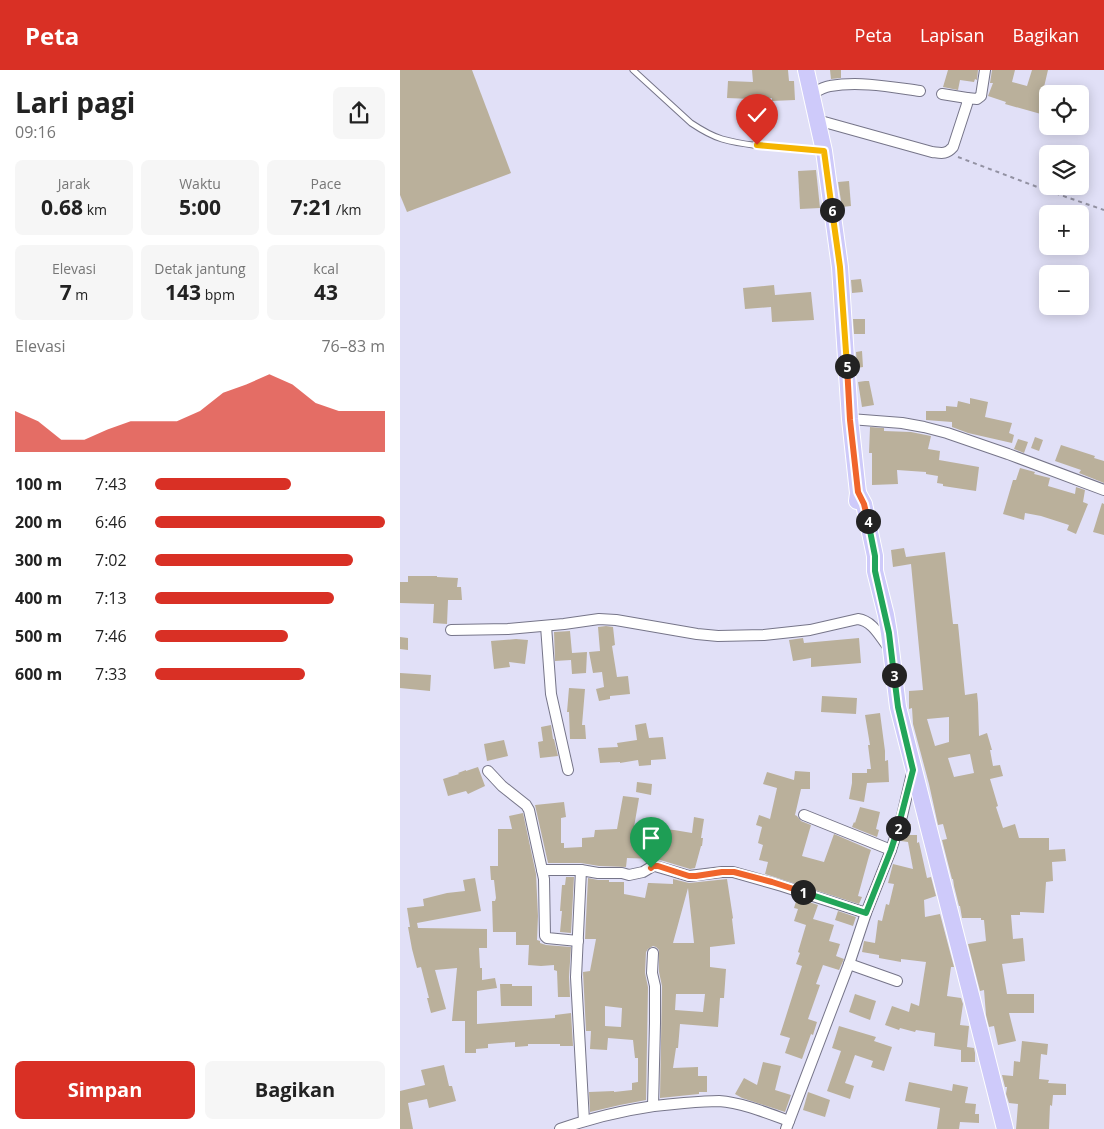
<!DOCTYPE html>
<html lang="id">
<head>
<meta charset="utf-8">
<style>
  body { margin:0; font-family:"Open Sans",sans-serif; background:#f6f6f6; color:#222; height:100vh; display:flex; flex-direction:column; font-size:19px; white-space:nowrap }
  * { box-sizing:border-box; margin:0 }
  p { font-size:16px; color:#767676 }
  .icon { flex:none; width:28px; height:28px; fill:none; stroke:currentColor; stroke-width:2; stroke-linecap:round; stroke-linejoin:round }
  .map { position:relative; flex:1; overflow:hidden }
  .details { display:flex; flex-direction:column; background:#fff; width:400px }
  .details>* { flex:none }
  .fabs { position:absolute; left:639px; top:15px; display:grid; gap:10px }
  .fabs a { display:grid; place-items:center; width:50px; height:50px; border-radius:8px; background:#fff; box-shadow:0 2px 12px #0003; font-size:25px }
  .pin { position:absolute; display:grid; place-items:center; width:42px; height:42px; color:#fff; margin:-51px -21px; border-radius:50% 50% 50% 0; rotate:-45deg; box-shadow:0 0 5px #0007 }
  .pin .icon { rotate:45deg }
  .km { position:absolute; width:25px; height:25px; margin:-12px; border-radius:50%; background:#222; color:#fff; font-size:14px; line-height:25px; text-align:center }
  .round { display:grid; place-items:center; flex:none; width:52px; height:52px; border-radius:8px; background:#f6f6f6 }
  .head { display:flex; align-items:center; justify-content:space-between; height:85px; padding:0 15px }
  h1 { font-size:28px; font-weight:700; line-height:38px }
  .figures { display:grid; grid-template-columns:repeat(3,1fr); gap:8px; height:85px; padding:5px 15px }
  .figures div { display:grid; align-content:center; border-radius:8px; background:#f6f6f6; text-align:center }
  .figures b { font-size:21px; font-weight:700 }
  .figures small { font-size:14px; font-weight:400 }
  .figures p { font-size:14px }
  .chart { height:140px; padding:10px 15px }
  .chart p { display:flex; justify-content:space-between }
  .chart svg { width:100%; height:90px; margin-top:5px; fill:#d93025; opacity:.7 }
  .action { display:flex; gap:10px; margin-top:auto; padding:10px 15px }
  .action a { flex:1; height:58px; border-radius:8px; background:#d93025; color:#fff; font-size:20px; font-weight:700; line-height:58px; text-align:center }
  .action a+a { background:#f6f6f6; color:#222 }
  ul { padding:0 15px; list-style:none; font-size:16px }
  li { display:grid; grid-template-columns:80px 60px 1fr; align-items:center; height:38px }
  li i { height:12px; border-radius:6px; background:#d93025 }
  header { display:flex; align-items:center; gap:30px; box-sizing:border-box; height:70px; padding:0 25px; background:#d93025; color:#fff }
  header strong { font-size:24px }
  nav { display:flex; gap:28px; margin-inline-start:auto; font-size:18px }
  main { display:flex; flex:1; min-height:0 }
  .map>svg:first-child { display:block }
  .building { fill:#bab09b; fill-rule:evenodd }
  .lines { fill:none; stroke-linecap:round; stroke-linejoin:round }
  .lane-casing { stroke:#767589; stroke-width:7 }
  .street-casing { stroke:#767589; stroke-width:12 }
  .primary-casing { stroke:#fff; stroke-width:18 }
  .path { stroke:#9392a3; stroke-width:2; stroke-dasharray:4 4; stroke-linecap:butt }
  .lane { stroke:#fff; stroke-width:5 }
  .street { stroke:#fff; stroke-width:10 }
  .primary { stroke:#cecafa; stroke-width:16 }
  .split-1-casing { stroke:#fff; stroke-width:10 }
  .split-2-casing { stroke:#fff; stroke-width:10 }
  .split-3-casing { stroke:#fff; stroke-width:10 }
  .split-4-casing { stroke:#fff; stroke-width:10 }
  .split-5-casing { stroke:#fff; stroke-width:10 }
  .split-6-casing { stroke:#fff; stroke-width:10 }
  .split-7-casing { stroke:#fff; stroke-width:10 }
  .split-1 { stroke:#f0652b; stroke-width:6 }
  .split-2 { stroke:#22a559; stroke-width:6 }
  .split-3 { stroke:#22a559; stroke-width:6 }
  .split-4 { stroke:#22a559; stroke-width:6 }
  .split-5 { stroke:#f0652b; stroke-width:6 }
  .split-6 { stroke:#f5b400; stroke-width:6 }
  .split-7 { stroke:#f5b400; stroke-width:6 }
</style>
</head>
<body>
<header>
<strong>Peta</strong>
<nav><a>Peta</a><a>Lapisan</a><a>Bagikan</a></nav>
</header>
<main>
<section class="details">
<div class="head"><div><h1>Lari pagi</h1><p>09:16</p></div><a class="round"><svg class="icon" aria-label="share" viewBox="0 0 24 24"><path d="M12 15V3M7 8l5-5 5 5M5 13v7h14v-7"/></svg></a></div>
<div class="figures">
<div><p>Jarak</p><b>0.68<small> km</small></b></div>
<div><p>Waktu</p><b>5:00</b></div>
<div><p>Pace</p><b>7:21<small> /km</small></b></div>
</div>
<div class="figures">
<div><p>Elevasi</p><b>7<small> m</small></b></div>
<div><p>Detak jantung</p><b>143<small> bpm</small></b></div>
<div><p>kcal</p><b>43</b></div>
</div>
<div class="chart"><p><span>Elevasi</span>76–83 m</p>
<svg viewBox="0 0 160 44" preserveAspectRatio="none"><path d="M0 44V24L10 29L20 38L30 38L40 33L50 29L60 29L70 29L80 24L90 15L100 11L110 6L120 11L130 20L140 24L150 24L160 24V44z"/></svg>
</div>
<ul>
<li><b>100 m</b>7:43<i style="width:59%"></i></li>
<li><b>200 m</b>6:46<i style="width:100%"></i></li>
<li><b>300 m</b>7:02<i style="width:86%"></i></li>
<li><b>400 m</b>7:13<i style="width:78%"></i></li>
<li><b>500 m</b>7:46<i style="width:58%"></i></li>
<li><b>600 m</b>7:33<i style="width:65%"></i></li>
</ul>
<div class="action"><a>Simpan</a><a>Bagikan</a></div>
</section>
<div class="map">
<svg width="704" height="1059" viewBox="0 0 704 1059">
  <rect width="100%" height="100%" fill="#e1e0f7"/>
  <g class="building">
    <polygon points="0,0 72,0 111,103 7,142 0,125"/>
    <polygon points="352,0 388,0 389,11 394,11 395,30 372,31 372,28 353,32 352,29 327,28 328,11 353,12"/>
    <polygon points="430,0 441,0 441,8 431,9"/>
    <polygon points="548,0 578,0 577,10 575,9 574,12 560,10 558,20 543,17"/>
    <polygon points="592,0 615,0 612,12 627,16 632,0 648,0 644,17 648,18 648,46 605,34 606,32 588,26 593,13 590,13"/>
    <polygon points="416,100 420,138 400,139 398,101"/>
    <polygon points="449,111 451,136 442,137 438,112"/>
    <polygon points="461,209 463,222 452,223 451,210"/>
    <polygon points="374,215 375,225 411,222 414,250 372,252 371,237 345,239 343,218"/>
    <polygon points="453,249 465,249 465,264 454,264"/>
    <polygon points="462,281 463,297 457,298 456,282"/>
    <polygon points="465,311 469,311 474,335 462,337 458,312"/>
    <polygon points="570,328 588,332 585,347 612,353 609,363 614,365 612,373 568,363 552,357 552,352 526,350 526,341 546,341 546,336 557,337 558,331 570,334"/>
    <polygon points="470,357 484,358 484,361 511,362 531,366 528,379 540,381 539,390 579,397 576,421 543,416 543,414 537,413 538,406 526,404 526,402 497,400 498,414 472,415 472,383 469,383"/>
    <polygon points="635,367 643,370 639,381 631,378"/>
    <polygon points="618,369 628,372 624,383 614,379"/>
    <polygon points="661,375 695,386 694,388 704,391 704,413 679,403 681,400 655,391"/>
    <polygon points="620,398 635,402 634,404 650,408 648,416 675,424 676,417 685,420 683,432 688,434 676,464 667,460 669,455 641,446 625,443 624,450 603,444 613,410 616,410"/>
    <polygon points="702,433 704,434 704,465 693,462"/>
    <path d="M504,478l2,9 39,-5 8,72h5l7,71 12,-2 1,10 1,33 8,-3 5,17h-2l3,16 7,-1 3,11 -13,3 8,27 -2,1 7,21 12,-4 4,14h30v12l16,-1 1,12 -14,1 1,19 -7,1 -2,31 -24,-1v3h-9l2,24 10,-1 2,23 -23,3 5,30h27v19h-25l7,28 -18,4 -4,-19 -5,1 -3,-12 -2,-25 -4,1 -12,-47 18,-3 -2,-21h-3v-2h-19l-2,-12h-1l-5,-20 -1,-7h-1l-10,-39 5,-1 -4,-15 -5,1 -9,-41 -16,-60 -1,-16 -3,1v-18l14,-1 -12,-126 -18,3 -2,-17zM549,647v25l-14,4 -8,-27zM570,684l4,19 -20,4 -6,-19z"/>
    <polygon points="8,506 37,506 37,507 58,508 57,517 61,517 62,530 48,530 47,554 33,553 34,534 0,533 0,512 8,512"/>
    <polygon points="206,556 213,557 215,575 212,576 217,607 228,606 230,624 210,626 210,629 199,631 196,619 204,617 202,602 193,603 189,582 200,581 198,557"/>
    <polygon points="170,561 172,583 187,582 186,603 172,604 171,590 155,591 154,562"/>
    <polygon points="0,567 8,568 8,580 0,579"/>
    <polygon points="403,568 404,573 459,568 461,593 411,597 411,588 393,591 389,570"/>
    <polygon points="116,569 128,570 125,594 109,592 110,597 94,599 91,571"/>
    <polygon points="0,603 31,605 30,621 0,618"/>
    <polygon points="169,618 185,619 182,655 185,655 186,669 170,669 169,642 167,642"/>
    <polygon points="422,626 457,628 456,644 421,642"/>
    <polygon points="480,643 485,681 485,691 488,690 489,712 467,713 464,732 449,729 452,713 452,703 467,703 467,699 471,699 468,675 470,675 465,645"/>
    <polygon points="246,653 249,668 263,667 266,689 251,690 251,695 239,696 238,690 220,693 220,692 200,693 198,678 218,677 217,673 237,670 235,655"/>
    <polygon points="151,655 153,669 154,669 158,686 140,688 138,672 143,671 141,657"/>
    <polygon points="104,670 108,686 87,691 84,674"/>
    <polygon points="78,697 85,716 68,724 66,721 48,726 43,709 59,704 58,703 66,700 66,701"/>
    <polygon points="395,701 410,702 410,719 401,719 395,745 397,746 401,751 411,755 402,786 424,792 434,764 471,780 469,786 458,826 462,827 459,834 365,804 368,792 359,790 363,775 358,773 362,757 356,755 359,745 370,749 377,718 363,714 367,702 394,710"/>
    <polygon points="237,712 252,714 251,725 236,722"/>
    <polygon points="223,726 239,728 233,763 259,765 260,759 274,760 292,763 294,747 304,749 301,768 303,768 302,776 301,776 295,798 290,799 257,789 227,788 226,797 199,796 181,793 148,793 135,735 164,732 166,747 161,748 161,773 164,773 164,778 182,777 182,768 194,767 195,760 217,759"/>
    <polygon points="460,737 480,742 476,759 479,760 477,767 452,757 454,752 455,753"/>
    <polygon points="123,743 136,804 138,846 137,870 140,871 140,873 146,875 171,877 169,907 170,927 158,927 157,901 154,900 154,895 141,896 128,895 129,875 116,875 116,862 93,862 92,831 95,831 96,828 94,810 91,810 90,796 98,796 98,759 112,759 109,746"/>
    <polygon points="507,754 511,754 509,765 517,765 517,773 519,772 527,808 531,807 536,826 524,830 525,847 540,844 554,897 551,897 547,926 561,928 563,934 560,955 569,956 567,977 574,978 575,983 575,992 561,992 561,980 534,976 535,963 516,960 515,962 500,958 499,960 485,955 492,936 509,942 511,933 519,936 526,892 501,889 501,892 479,888 479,885 462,882 464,871 475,873 478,850 482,851 486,834 489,835 494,814 488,813 493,794 513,799 508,772 501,771"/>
    <polygon points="166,807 174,807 171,863 160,862 162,841 160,841 162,815 165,815"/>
    <polygon points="75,808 81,841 17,853 18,858 87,859 87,878 79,878 80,898 82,898 82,910 95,908 97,918 77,921 77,954 155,948 155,945 171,943 173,976 160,976 160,974 128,974 128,976 115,977 115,972 88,974 88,978 76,979 76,983 65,983 65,951 52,951 57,898 35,900 46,939 31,943 27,928 29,928 21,897 17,898 12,879 8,857 10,857 7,838 24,836 23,829 47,823 65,821 63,810"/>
    <path d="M188,808l10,2h11v2h15v12l21,4 3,-15h2l23,1v-5l16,4 38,-4 6,39 -1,1 3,25 -25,3v20l16,2 -2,29h-4l-2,29 -38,-3 -2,24h-2l-3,20 25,-1v9h9v16h-8v2l-39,4 2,-112 -3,-14v-22l-3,-3 -3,-1 -5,3 -2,3 -1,21 3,14 -2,113 -26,5 -30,7 -1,-20 25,-1v1l18,-2v-7l6,-1v-24h-3l-2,-18 -25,-2 -1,12 -17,-1 1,-18h-5l-3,-59 7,-1 6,-32h-11zM288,818l6,55h-21zM276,924h29l-2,18 -28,-2zM205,936l17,2 -1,19 -16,-1z"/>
    <polygon points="397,828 418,835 413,849 434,855 429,871 440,874 436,886 444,889 439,900 423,895 416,914 420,915 408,949 417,952 413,965 411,964 402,989 385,983 390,968 380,965 402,896 396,894 400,883 398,882 406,855 394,851 398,839 394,838"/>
    <polygon points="438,841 456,847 453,856 435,850"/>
    <polygon points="100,914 112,914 112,916 132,916 132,936 101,936"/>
    <polygon points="455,924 476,931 470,950 449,942"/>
    <polygon points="439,956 476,967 474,971 492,977 484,1001 471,997 473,991 455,985 445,1013 454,1016 450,1029 427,1021 441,981 432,978"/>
    <polygon points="622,971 648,974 647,985 641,984 639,1009 649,1010 648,1013 666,1014 666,1025 653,1025 652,1036 650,1035 649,1059 616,1059 618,1034 609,1033 606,1024 607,1017 605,1017 602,1005 613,1006 614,991 620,992"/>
    <polygon points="363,992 381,996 375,1020 391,1025 385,1042 342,1028 335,1024 344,1008 357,1015"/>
    <polygon points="44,995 49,1016 52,1016 56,1031 29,1038 27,1029 8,1033 13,1059 0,1059 0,1021 25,1015 21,1000"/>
    <polygon points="509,1012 552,1021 553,1014 568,1017 565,1033 576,1034 575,1044 579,1044 579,1053 560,1052 559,1059 537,1059 540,1038 505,1031"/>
    <polygon points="408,1022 430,1030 425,1047 403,1040"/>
  </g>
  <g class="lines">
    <g class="lane-casing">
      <path id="lane" d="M233,0l58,53c9,6 21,13 31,16 32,9 66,8 99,12"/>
    </g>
    <g class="street-casing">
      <g id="street">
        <path d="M412,24c5,-3 11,-7 18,-8 30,-5 61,1 90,5"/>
        <polyline points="542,24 567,28"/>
        <path d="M417,50l115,32c9,1 14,3 21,-5l14,-43v-6l10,1 4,-3 4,-26"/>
        <polyline points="450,349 502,353 524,357 547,363 608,384 704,420"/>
        <polyline points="146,556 151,624 168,700"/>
        <path d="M51,560l57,-1 56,-5 35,-5 17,1 81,14 21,2 46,-1 46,-5 48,-11c15,2 22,18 31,29"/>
        <polyline points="88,701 102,716 126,735 129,740 144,809 145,866 147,868 178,871"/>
        <polyline points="404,745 491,780"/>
        <polyline points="142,800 181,800"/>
        <polyline points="449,894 497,911"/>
        <polyline points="253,1036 255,953 255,916 252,903 253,883"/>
        <polyline points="184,1051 176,907 181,800 198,803 222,803 229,805 243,802 253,796 255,796 289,806 322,802 333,802 382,816 466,843"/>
        <path d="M160,1059c40,-14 82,-23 124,-26 12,-1 24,-2 35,-2 24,2 48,12 70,20"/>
        <polyline points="386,1059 449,894 466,843 491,780 502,746 512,703"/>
      </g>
    </g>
    <g class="primary-casing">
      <g id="primary">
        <polyline points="406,0 424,81 440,197 450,349 458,423 457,431"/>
        <polyline points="458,423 464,434 475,486 475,501 486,545 489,563 498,637 605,1059"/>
      </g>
    </g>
    <polyline class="path" points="558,87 640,118 704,140"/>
    <use href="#lane" class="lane"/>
    <use href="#street" class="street"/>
    <use href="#primary" class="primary"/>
  </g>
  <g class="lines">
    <g class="split-1-casing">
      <polyline id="split-1" points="251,798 253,796 258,796 289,806 296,806 322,802 334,802 372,812 403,822"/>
    </g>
    <g class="split-2-casing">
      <polyline id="split-2" points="403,822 466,843 491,780 498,758"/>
    </g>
    <g class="split-3-casing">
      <polyline id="split-3" points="494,605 498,637 513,700 498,758"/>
    </g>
    <g class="split-4-casing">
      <polyline id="split-4" points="468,451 475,486 475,501 489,563 494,605"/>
    </g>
    <g class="split-5-casing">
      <polyline id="split-5" points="447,296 450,350 458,422 464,434 468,451"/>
    </g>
    <g class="split-6-casing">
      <polyline id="split-6" points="432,140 440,197 447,296"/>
    </g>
    <g class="split-7-casing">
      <polyline id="split-7" points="357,75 424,81 432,140"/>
    </g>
    <use href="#split-1" class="split-1"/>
    <use href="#split-2" class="split-2"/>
    <use href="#split-3" class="split-3"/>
    <use href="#split-4" class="split-4"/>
    <use href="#split-5" class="split-5"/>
    <use href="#split-6" class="split-6"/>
    <use href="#split-7" class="split-7"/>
  </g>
</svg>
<div class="fabs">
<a><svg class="icon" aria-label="locate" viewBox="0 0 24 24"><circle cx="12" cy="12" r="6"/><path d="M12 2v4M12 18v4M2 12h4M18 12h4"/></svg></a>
<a><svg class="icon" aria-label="layers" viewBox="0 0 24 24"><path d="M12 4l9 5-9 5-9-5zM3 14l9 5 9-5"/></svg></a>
<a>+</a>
<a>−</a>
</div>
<div class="pin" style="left:251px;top:798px;background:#1e9e55"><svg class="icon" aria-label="arrive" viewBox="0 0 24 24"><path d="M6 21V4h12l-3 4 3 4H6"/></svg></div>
<div class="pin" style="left:357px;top:75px;background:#d93025"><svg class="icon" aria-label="check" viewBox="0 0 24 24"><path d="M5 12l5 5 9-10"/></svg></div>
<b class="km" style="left:403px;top:822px">1</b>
<b class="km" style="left:498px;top:758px">2</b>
<b class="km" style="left:494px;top:605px">3</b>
<b class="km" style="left:468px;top:451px">4</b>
<b class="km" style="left:447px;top:296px">5</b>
<b class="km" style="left:432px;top:140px">6</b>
</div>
</main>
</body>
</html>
